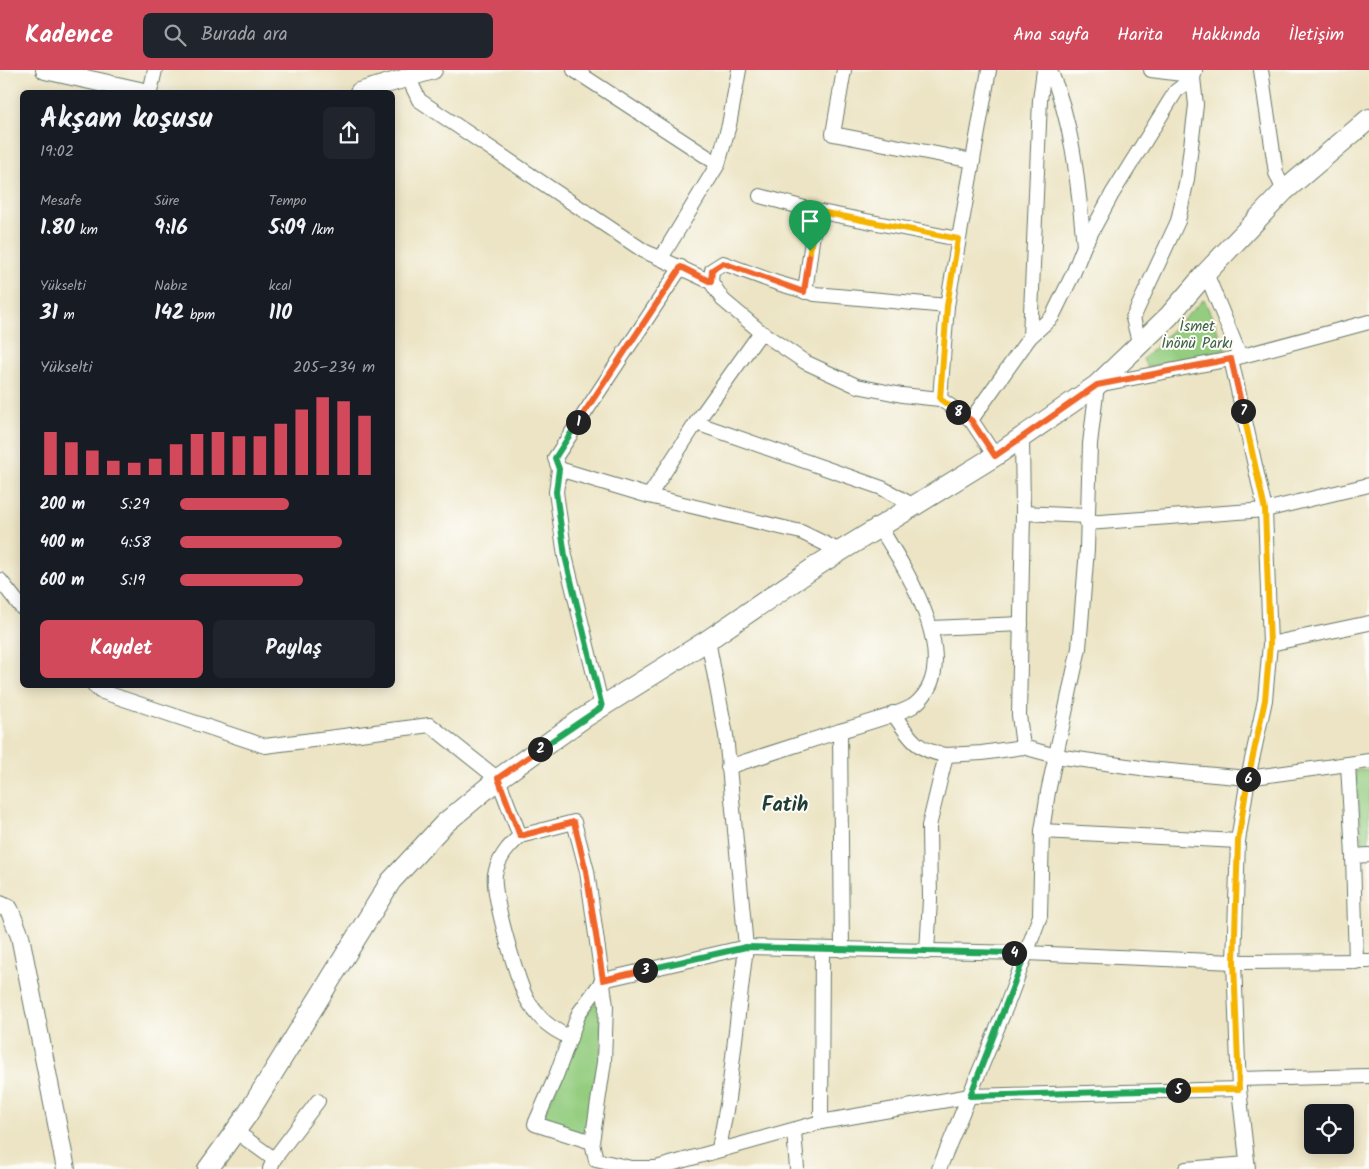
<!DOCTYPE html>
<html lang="tr">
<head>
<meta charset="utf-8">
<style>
  body { margin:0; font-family:Kalam,sans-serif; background:#20242c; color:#f1f3f6; height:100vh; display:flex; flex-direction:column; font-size:19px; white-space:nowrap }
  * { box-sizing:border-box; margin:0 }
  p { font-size:16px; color:#9ea1a6 }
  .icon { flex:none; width:28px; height:28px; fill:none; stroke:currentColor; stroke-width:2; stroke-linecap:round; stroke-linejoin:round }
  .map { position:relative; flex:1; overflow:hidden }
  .panel { position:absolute; left:20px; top:20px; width:375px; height:598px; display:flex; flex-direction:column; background:#171b24; border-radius:8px; box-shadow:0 2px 12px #0003 }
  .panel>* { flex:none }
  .controls { position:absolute; left:1304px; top:1034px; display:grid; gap:10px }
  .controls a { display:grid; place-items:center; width:50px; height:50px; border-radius:8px; background:#171b24; box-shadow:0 2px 12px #0003; font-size:25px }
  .pin { position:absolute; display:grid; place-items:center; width:42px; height:42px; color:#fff; margin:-51px -21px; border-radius:50% 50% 50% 0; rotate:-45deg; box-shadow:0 0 5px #0007 }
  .pin .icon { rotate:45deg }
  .km { position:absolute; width:25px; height:25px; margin:-12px; border-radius:50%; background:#222; color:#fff; font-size:14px; line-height:25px; text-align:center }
  .round { display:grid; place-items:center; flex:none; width:52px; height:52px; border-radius:8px; background:#20242c }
  .head { display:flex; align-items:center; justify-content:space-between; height:85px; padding:0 20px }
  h1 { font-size:28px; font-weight:700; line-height:38px }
  .figures { display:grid; grid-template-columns:repeat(3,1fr); gap:8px; height:85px; padding:5px 20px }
  .figures div { display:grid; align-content:center }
  .figures b { font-size:21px; font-weight:700 }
  .figures small { font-size:14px; font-weight:400 }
  .figures p { font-size:14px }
  .chart { height:140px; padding:10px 20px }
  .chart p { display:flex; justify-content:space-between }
  .chart svg { width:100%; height:90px; margin-top:5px; stroke:#d1495b; stroke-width:6 }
  .cta { display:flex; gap:10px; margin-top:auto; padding:10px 20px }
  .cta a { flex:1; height:58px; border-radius:8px; background:#d1495b; color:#fff; font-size:20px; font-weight:700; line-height:58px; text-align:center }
  .cta a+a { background:#20242c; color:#f1f3f6 }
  ul { padding:0 20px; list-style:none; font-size:16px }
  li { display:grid; grid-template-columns:80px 60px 1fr; align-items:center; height:38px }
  li i { height:12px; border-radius:6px; background:#d1495b }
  header { display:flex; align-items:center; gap:30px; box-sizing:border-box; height:70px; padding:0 25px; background:#d1495b; color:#fff }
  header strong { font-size:24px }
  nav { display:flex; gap:28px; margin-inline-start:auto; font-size:18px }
  .search { width:350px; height:45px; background:#20242c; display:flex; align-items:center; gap:12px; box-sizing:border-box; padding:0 18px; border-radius:8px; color:#9ea1a6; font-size:19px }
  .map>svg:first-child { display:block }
  .green { fill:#94cd80; stroke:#5a855a }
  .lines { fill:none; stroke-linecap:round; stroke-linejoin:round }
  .minor-casing { stroke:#677766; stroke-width:16 }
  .tertiary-casing { stroke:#677766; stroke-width:20 }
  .secondary-casing { stroke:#677766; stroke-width:22 }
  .minor { stroke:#fff; stroke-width:14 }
  .tertiary { stroke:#fff; stroke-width:18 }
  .secondary { stroke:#fff; stroke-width:20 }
  .split-1-casing { stroke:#fff; stroke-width:10 }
  .split-2-casing { stroke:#fff; stroke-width:10 }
  .split-3-casing { stroke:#fff; stroke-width:10 }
  .split-4-casing { stroke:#fff; stroke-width:10 }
  .split-5-casing { stroke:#fff; stroke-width:10 }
  .split-6-casing { stroke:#fff; stroke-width:10 }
  .split-7-casing { stroke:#fff; stroke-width:10 }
  .split-8-casing { stroke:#fff; stroke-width:10 }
  .split-9-casing { stroke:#fff; stroke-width:10 }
  .split-1 { stroke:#f0652b; stroke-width:6 }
  .split-2 { stroke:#22a559; stroke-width:6 }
  .split-3 { stroke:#f0652b; stroke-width:6 }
  .split-4 { stroke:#22a559; stroke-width:6 }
  .split-5 { stroke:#22a559; stroke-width:6 }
  .split-6 { stroke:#f5b400; stroke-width:6 }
  .split-7 { stroke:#f5b400; stroke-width:6 }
  .split-8 { stroke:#f0652b; stroke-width:6 }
  .split-9 { stroke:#f5b400; stroke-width:6 }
  .labels { text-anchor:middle; stroke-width:4; stroke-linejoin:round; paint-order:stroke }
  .park-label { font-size:15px; fill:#3c6147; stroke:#fdfcf7 }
  .district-label { font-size:20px; font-weight:bold; fill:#1f3d34; stroke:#fdfcf7 }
</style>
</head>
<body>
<header>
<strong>Kadence</strong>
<div class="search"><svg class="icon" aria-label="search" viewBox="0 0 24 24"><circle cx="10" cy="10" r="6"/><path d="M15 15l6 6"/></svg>Burada ara</div>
<nav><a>Ana sayfa</a><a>Harita</a><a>Hakkında</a><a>İletişim</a></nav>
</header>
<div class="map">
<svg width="1369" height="1099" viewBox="0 0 1369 1099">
  <rect width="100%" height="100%" fill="#fdfcf7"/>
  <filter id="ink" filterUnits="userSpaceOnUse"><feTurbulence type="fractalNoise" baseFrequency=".02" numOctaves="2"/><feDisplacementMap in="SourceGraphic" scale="10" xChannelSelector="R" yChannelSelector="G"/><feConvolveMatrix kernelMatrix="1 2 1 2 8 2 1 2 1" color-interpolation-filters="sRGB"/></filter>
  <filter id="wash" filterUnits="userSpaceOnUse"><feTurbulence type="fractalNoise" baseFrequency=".0096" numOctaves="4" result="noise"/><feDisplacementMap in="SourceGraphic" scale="20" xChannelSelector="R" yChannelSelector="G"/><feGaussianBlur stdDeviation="1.12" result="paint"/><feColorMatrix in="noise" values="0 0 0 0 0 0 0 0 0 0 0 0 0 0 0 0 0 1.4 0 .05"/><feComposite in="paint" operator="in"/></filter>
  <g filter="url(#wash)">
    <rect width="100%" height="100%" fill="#ece4c4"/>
    <g class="green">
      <polygon points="1204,229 1226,280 1147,297 1143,289"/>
      <polygon points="1369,699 1369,776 1363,777 1355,701"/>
      <polygon points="596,931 602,935 600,994 585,1066 541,1049 567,997 584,948"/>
    </g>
  </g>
  <g filter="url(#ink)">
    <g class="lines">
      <g class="minor-casing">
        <g id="minor">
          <polyline points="574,0 718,94"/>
          <polyline points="844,0 833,64 973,91"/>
          <path d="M1050,0c24,56 28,115 34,176"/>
          <polyline points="1151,0 1182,4 1193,8"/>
          <polyline points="1261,0 1276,103 1284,121"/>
          <polyline points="409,9 419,30 441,45 644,181 711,212"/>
          <polyline points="150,22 155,0"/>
          <polyline points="760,126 816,141 958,169"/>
          <polyline points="661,188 718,94 729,55 739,0"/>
          <polyline points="1206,203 1240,286"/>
          <polyline points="805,222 816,141"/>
          <polyline points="947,236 815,224 777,213 723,193 712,200 711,212 723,230 761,262 805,292 857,316 902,325 940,329 971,350"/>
          <polyline points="1030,267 1040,30 1044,0"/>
          <polyline points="1140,276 1133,248 1178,151 1187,109 1196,35 1193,8 1195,1"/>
          <polyline points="1231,289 1265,440 1270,574 1265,630 1248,708 1238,771 1234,892 1239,1019 1248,1099"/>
          <polyline points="940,329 947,236 989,0"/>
          <polyline points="696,353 882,418 914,436"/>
          <polyline points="1022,367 1023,443 1019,645 1023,677 1056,686 1148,699 1248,708 1369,691"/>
          <polyline points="995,386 971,350 1030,267 1052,247 1073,204 1084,176 1112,124 1176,21 1193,8"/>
          <polyline points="559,399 649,426 801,462 842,482"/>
          <polyline points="649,426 696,353 761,262"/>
          <polyline points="1023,443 1087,446"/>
          <polyline points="1087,453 1265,440 1369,415"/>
          <polyline points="0,510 22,538"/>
          <polyline points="932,558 1021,554"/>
          <polyline points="708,570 726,665 746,877 728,1029 719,1079"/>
          <polyline points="1270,574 1369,553"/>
          <polyline points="94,615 100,621 265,676 430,655 498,709 520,766 574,752 587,801 606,936 604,992 592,1072 596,1090 631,1098 656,1098 821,1052 970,1026 1239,1019"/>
          <polyline points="602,637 565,486 556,422 559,399 555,388 681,197"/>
          <path d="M893,643c16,24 23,38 53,42"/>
          <path d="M840,661c17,-5 60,-17 73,-25 55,-41 -8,-138 -34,-180"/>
          <polyline points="1348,694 1353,786 1356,892"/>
          <polyline points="728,697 840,661 842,880"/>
          <polyline points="1042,761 1238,771"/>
          <path d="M520,766c-12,11 -21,21 -25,38 -3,22 20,96 29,119 3,8 10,17 15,23 8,10 20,16 31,22"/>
          <polyline points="1353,786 1369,785"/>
          <polyline points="927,882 930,830 929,756 946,685 982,683 1023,677"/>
          <polyline points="1239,1009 1369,1006"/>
          <polyline points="821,1052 822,880"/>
          <polyline points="235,1061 274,1089"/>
          <polyline points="794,1061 797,1099"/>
          <polyline points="592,1072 535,1054 556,1006 579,943 603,910 746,877 1026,883 1234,892 1369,891"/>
          <polyline points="270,1099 274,1089 318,1031"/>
          <polyline points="939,1099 1008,932 1040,846 1042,761 1048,722 1079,578 1087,479 1090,374 1097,315 1231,289 1369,252"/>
          <polyline points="1186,1099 1247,1094"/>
        </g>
      </g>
      <g class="tertiary-casing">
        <g id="tertiary">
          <polyline points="45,0 144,22"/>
          <polyline points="359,22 433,0"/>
          <polyline points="0,835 9,839 20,866 66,1099"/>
        </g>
      </g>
      <g class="secondary-casing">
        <polyline id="secondary" points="208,1099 247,1045 391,811 444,754 498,709 582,649 708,570 821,493 995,386 1097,315 1169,246 1206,203 1284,121 1369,49"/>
      </g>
      <use href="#minor" class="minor"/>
      <use href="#tertiary" class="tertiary"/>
      <use href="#secondary" class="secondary"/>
    </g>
  </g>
  <g class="lines" filter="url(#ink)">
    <g class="split-1-casing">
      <polyline id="split-1" points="578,352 681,197 711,212 712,200 723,193 804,222 810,181"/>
    </g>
    <g class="split-2-casing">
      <polyline id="split-2" points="540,679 602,637 565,486 556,422 559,399 555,388 578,352"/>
    </g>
    <g class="split-3-casing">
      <polyline id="split-3" points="540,679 498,708 520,766 574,752 586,801 603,910 645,900"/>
    </g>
    <g class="split-4-casing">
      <polyline id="split-4" points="645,900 746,877 1014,883"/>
    </g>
    <g class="split-5-casing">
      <polyline id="split-5" points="1014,883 1026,883 970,1026 1178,1020"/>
    </g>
    <g class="split-6-casing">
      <polyline id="split-6" points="1178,1020 1239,1019 1234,892 1238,771 1248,709"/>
    </g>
    <g class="split-7-casing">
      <polyline id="split-7" points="1243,341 1265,440 1270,574 1265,630 1248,709"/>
    </g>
    <g class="split-8-casing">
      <polyline id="split-8" points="958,342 971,350 995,386 1097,315 1231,289 1243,341"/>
    </g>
    <g class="split-9-casing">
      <polyline id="split-9" points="810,181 816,141 958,169 947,236 940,329 958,342"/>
    </g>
    <use href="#split-1" class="split-1"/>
    <use href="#split-2" class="split-2"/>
    <use href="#split-3" class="split-3"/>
    <use href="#split-4" class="split-4"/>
    <use href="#split-5" class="split-5"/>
    <use href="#split-6" class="split-6"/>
    <use href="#split-7" class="split-7"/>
    <use href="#split-8" class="split-8"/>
    <use href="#split-9" class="split-9"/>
  </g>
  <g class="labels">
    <g class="park-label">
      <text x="1197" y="261">İsmet<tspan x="1197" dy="17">İnönü Parkı</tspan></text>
    </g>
    <g class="district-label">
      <text x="785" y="741">Fatih</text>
    </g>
  </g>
</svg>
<div class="controls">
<a><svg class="icon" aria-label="locate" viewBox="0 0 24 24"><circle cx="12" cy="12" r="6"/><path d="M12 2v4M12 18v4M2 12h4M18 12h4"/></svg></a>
</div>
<div class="pin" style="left:810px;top:181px;background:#1e9e55"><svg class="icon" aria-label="arrive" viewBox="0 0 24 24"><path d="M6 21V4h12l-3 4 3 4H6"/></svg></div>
<b class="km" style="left:578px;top:352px">1</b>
<b class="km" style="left:540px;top:679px">2</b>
<b class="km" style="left:645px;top:900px">3</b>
<b class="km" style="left:1014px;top:883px">4</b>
<b class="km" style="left:1178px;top:1020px">5</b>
<b class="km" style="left:1248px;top:709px">6</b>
<b class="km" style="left:1243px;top:341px">7</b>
<b class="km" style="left:958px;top:342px">8</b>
<section class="panel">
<div class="head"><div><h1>Akşam koşusu</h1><p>19:02</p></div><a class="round"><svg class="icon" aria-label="share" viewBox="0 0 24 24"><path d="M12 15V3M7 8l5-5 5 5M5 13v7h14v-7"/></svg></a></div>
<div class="figures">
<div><p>Mesafe</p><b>1.80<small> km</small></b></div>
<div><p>Süre</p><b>9:16</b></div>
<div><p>Tempo</p><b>5:09<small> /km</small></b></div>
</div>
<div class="figures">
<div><p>Yükselti</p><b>31<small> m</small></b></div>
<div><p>Nabız</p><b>142<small> bpm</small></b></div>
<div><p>kcal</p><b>110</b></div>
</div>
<div class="chart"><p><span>Yükselti</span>205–234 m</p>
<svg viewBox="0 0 160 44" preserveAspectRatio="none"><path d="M5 44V23M15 44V28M25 44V32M35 44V37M45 44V38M55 44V36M65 44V29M75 44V24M85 44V23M95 44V25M105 44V25M115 44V19M125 44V12M135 44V6M145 44V8M155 44V15"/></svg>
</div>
<ul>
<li><b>200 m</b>5:29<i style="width:56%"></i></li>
<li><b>400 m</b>4:58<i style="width:83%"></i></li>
<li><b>600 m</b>5:19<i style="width:63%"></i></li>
</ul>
<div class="cta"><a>Kaydet</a><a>Paylaş</a></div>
</section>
</div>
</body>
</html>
